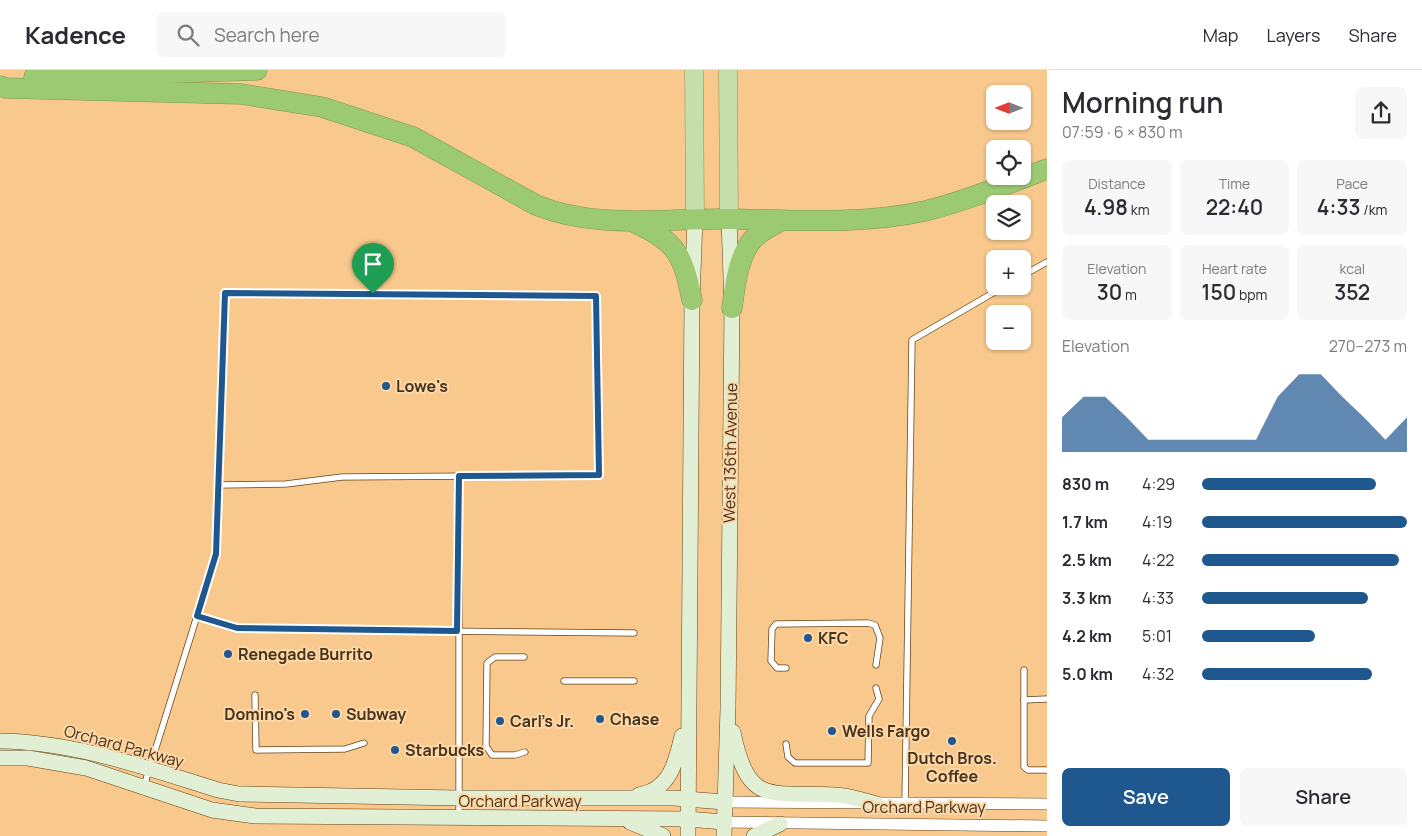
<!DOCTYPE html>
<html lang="en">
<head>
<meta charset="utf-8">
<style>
  body { margin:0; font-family:Manrope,sans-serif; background:#f7f7f7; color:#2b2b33; height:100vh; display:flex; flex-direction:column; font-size:19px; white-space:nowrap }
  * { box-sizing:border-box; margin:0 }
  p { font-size:16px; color:#7c7c81 }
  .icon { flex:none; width:28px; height:28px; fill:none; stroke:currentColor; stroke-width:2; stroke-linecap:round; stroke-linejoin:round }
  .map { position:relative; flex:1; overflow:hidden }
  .panel { display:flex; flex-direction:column; background:#fff; width:375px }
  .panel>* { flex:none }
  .needle { width:32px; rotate:270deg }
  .fabs { position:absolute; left:986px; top:15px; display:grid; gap:10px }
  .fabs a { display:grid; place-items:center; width:45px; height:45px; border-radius:8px; background:#fff; box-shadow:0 1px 4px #0004; font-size:25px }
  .pin { position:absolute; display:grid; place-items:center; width:42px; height:42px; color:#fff; margin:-51px -21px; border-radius:50% 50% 50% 0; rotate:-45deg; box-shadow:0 0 5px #0007 }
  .pin .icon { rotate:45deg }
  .round { display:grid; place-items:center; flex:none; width:52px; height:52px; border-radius:8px; background:#f7f7f7 }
  .headline { display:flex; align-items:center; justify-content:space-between; height:85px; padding:0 15px }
  h1 { font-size:28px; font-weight:600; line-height:38px }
  .stats { display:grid; grid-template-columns:repeat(3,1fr); gap:8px; height:85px; padding:5px 15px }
  .stats div { display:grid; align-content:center; border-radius:8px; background:#f7f7f7; text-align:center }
  .stats b { font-size:21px; font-weight:600 }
  .stats small { font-size:14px; font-weight:400 }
  .stats p { font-size:14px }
  .chart { height:140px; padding:10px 15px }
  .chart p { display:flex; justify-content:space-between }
  .chart svg { width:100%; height:90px; margin-top:5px; fill:#1f578f; opacity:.7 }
  .button { display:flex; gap:10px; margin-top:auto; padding:10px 15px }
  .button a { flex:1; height:58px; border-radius:8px; background:#1f578f; color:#fff; font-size:20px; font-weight:600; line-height:58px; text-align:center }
  .button a+a { background:#f7f7f7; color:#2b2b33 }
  ul { padding:0 15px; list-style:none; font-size:16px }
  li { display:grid; grid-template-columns:80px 60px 1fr; align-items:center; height:38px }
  li i { height:12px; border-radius:6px; background:#1f578f }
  header { display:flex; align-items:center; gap:30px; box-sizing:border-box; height:70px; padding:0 25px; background:#fff; border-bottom:1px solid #e1e1e2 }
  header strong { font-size:24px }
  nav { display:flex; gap:28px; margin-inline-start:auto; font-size:18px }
  .search { width:350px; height:45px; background:#f7f7f7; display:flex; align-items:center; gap:12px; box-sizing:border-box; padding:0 18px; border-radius:8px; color:#7c7c81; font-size:19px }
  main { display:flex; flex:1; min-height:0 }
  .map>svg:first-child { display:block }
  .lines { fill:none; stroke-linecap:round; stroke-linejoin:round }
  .lane-casing { stroke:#644316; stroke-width:7 }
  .street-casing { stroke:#644316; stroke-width:12 }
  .secondary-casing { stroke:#644316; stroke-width:16 }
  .primary-casing { stroke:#7e9554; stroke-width:19 }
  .highway-casing { stroke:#7e9554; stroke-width:21 }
  .lane { stroke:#fff; stroke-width:5.5 }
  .street { stroke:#fff; stroke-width:11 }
  .secondary { stroke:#e1efd5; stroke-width:15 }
  .primary { stroke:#c4dfab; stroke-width:18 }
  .highway { stroke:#9cca73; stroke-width:20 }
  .route-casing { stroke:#fff; stroke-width:10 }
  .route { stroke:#1f578f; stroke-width:6 }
  .poi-dot { fill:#1f578f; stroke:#fed7a8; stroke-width:2 }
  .labels { text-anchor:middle; stroke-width:4; stroke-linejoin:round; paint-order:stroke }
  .poi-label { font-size:16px; font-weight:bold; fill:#46331b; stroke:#fed7a8; text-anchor:start }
  .street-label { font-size:16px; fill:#46331b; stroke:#fed7a8 }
</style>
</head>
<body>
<header>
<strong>Kadence</strong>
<div class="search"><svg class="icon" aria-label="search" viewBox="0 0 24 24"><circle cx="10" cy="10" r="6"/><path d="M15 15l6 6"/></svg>Search here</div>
<nav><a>Map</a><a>Layers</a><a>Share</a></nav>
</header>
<main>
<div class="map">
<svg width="1047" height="766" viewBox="0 0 1047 766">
  <rect width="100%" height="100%" fill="#f8c88c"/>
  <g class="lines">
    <g class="lane-casing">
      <g id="lane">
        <polyline points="1022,206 1047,192"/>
        <polyline points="197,546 237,559 634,563"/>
        <polyline points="524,587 495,587 487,593 486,676 492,685 515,685 525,682"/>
        <polyline points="786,598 777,598 771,591 772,559 776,554 868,553 875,555 880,568 876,595"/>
        <polyline points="1024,600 1024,697 1028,700 1047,700"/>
        <polyline points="564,611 634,611"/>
        <polyline points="255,625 256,680 345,679 364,673"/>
        <polyline points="1024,630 1047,629"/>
        <polyline points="786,674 788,687 795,693 868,693 869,646 879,629 876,618"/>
        <polyline points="144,716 216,485 225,223 596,226 599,405 342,407 286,414 218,415"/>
        <polyline points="905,734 912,270 1005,216"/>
        <polyline points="459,747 459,406"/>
      </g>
    </g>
    <g class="street-casing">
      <g id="street">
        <polyline points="724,732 1047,734"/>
        <polyline points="724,752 1047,756"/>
      </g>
    </g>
    <g class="secondary-casing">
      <g id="secondary">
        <path d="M733,662c15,76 38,59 102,63 14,0 29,6 42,9"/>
        <path d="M0,671c75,1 147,27 218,49l21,4 220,4h215l50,4"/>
        <polyline points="0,688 28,688 86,698 212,740 255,746 687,749 724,752"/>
        <path d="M639,725c31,-5 37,-33 43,-59"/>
        <polyline points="630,752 663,766"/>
        <polyline points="688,766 692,230 695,149"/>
        <polyline points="724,766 728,639 732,238 729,149"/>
        <polyline points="754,766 780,754"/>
      </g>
    </g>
    <g class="primary-casing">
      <g id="primary">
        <polyline points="694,0 695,149"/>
        <polyline points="728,0 729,149"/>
      </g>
    </g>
    <g class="highway-casing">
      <g id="highway">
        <polyline points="34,7 257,0"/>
        <path d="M0,16l6,2 235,6 81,13 91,30 123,68c62,25 126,13 192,14 64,1 133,6 197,-8 41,-10 82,-27 122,-42"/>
        <path d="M635,153c42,19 48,32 57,77"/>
        <path d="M732,238c3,-22 6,-53 22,-70 7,-7 18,-12 26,-17"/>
      </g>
    </g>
    <use href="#lane" class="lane"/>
    <use href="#street" class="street"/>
    <use href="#secondary" class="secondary"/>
    <use href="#primary" class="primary"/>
    <use href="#highway" class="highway"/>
  </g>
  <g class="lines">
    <g class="route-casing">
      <polygon id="route" points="225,223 596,226 599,405 459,406 457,561 237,558 197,546 216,484"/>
    </g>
    <use href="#route" class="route"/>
  </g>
  <g class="poi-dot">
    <circle cx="386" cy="316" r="5"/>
    <circle cx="808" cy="568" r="5"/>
    <circle cx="228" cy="584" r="5"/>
    <circle cx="305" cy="644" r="5"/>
    <circle cx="336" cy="644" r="5"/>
    <circle cx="600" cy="649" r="5"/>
    <circle cx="500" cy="651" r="5"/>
    <circle cx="832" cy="661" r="5"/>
    <circle cx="952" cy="671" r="5"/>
    <circle cx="395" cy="680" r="5"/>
  </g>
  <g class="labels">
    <g class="poi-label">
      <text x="396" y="322">Lowe's</text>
      <text x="818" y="574">KFC</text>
      <text x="238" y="590">Renegade Burrito</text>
      <text x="295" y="650" text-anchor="end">Domino's</text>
      <text x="346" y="650">Subway</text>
      <text x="610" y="655">Chase</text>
      <text x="510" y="657">Carl's Jr.</text>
      <text x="842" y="667">Wells Fargo</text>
      <text x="405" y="686">Starbucks</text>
      <text x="952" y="694" text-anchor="middle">Dutch Bros.<tspan x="952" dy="18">Coffee</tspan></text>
    </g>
    <g class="street-label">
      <text transform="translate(730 383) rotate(-89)" y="6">West 136th Avenue</text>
      <text transform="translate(124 676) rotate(15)" y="6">Orchard Parkway</text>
      <text x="520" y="737">Orchard Parkway</text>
      <text x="924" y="743">Orchard Parkway</text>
    </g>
  </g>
</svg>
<div class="fabs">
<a><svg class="needle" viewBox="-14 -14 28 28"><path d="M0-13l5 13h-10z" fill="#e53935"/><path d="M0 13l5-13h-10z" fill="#7c7c81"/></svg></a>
<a><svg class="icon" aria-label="locate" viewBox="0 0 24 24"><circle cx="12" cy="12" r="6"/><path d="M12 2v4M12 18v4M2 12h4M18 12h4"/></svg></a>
<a><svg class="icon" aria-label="layers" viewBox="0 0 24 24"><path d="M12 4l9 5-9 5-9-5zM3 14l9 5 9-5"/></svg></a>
<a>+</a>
<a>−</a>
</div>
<div class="pin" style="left:373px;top:224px;background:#1e9e55"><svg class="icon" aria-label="arrive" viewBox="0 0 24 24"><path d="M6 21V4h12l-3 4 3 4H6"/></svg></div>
</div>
<section class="panel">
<div class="headline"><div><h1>Morning run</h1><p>07:59 · 6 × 830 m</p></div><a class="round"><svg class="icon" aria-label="share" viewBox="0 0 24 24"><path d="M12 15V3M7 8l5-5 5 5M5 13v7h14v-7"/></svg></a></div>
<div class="stats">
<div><p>Distance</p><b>4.98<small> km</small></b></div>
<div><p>Time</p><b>22:40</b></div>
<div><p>Pace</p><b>4:33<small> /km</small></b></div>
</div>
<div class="stats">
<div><p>Elevation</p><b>30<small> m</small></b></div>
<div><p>Heart rate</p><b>150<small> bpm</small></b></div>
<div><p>kcal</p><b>352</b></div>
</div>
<div class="chart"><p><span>Elevation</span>270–273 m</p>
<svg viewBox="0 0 160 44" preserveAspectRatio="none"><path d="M0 44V27L10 17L20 17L30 27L40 38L50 38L60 38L70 38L80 38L90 38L100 17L110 6L120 6L130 17L140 27L150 38L160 27V44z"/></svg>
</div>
<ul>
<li><b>830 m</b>4:29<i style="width:85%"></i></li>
<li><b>1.7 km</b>4:19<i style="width:100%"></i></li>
<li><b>2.5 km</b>4:22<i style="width:96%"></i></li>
<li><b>3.3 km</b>4:33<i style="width:81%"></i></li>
<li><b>4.2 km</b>5:01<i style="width:55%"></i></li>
<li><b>5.0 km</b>4:32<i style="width:83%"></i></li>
</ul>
<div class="button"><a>Save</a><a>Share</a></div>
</section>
</main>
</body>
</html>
